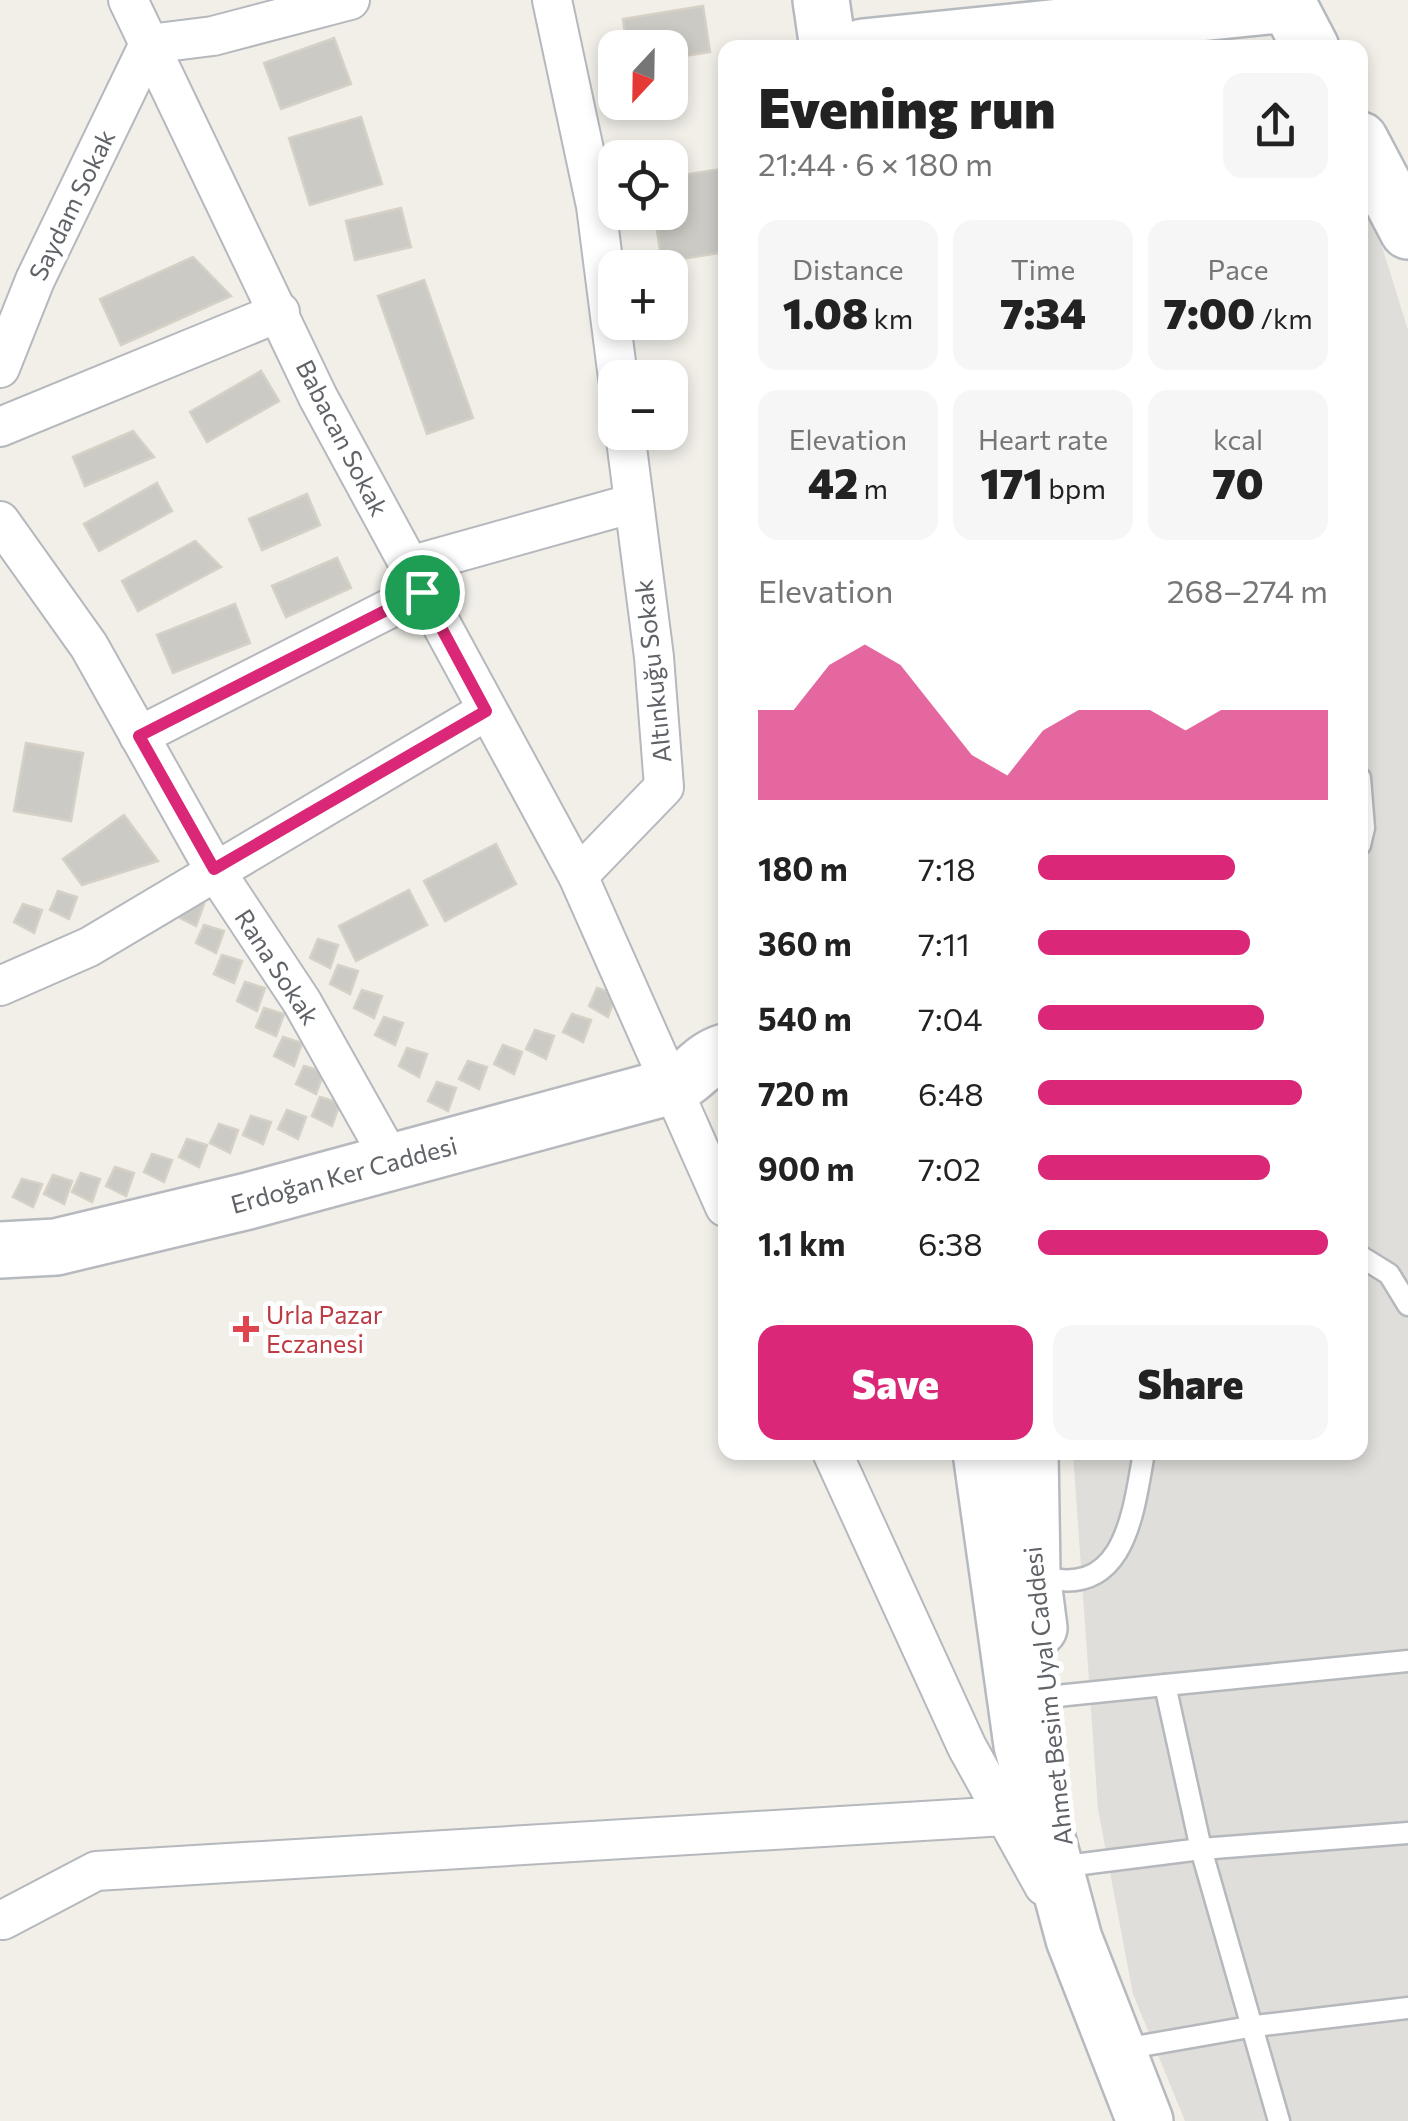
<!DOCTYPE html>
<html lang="en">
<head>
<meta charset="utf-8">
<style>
  body { margin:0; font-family:Commissioner,sans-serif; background:#f6f6f6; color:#222; height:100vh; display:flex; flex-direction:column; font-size:38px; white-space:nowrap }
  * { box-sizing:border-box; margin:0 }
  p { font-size:32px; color:#767676 }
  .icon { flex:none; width:55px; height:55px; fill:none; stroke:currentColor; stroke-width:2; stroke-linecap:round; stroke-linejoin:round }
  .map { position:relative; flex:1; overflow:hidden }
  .side { position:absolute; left:718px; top:40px; width:650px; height:1420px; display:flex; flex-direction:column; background:#fff; border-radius:20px; box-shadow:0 5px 15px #0003 }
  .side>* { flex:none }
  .needle { width:65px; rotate:202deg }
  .tools { position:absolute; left:598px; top:30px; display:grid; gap:20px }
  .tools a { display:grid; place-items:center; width:90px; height:90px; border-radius:20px; background:#fff; box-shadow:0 5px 15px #0003; font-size:50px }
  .pin { position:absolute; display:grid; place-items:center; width:85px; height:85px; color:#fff; margin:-42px; border:5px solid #fff; border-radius:50%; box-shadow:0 2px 10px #0007 }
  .round { display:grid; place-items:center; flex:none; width:105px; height:105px; border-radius:20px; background:#f6f6f6 }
  .head { display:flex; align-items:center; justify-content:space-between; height:170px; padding:0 40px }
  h1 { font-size:55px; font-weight:800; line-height:75px }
  .stats { display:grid; grid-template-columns:repeat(3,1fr); gap:15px; height:170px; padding:10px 40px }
  .stats div { display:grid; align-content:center; border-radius:20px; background:#f6f6f6; text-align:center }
  .stats b { font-size:42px; font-weight:800 }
  .stats small { font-size:28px; font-weight:400 }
  .stats p { font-size:28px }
  .chart { height:280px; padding:20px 40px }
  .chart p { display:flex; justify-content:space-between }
  .chart svg { width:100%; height:180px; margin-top:10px; fill:#db2777; opacity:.7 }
  .action { display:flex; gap:20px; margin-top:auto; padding:20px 40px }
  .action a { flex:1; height:115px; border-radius:20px; background:#db2777; color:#fff; font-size:40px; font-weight:800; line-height:115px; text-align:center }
  .action a+a { background:#f6f6f6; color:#222 }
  ul { padding:0 40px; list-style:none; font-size:32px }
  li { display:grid; grid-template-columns:160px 120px 1fr; align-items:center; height:75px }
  li i { height:25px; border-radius:12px; background:#db2777 }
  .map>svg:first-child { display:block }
  .industrial { fill:#e0deda }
  .building { fill:#cccac5; stroke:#d6d1c6; stroke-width:2.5 }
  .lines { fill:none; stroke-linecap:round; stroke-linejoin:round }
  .lane-casing { stroke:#b5b8bc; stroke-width:25 }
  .street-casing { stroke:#b5b8bc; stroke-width:42 }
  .secondary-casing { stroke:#b6babf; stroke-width:60 }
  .lane { stroke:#fff; stroke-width:20 }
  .street { stroke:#fff; stroke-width:38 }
  .secondary { stroke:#fff; stroke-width:55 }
  .route-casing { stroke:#fff; stroke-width:20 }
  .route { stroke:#db2777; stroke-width:12 }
  .health-dot { fill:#e0444e; stroke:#fff; stroke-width:4 }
  .labels { text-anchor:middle; stroke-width:10; stroke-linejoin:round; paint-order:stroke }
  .street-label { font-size:25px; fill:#5f6368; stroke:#fff }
  .health-label { font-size:25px; fill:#be3a42; stroke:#fff; text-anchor:start }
</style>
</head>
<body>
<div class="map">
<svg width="1408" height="2121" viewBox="0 0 1408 2121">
  <rect width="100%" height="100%" fill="#f1efe8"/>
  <polygon class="industrial" points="1360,176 1408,330 1408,2121 1185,2121 1133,1994 1098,1809 1073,1453 1360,1452"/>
  <g class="building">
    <polygon points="703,6 710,52 670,58 670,48 627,48 623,19"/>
    <polygon points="334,38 351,84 281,109 264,63"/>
    <polygon points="361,117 382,184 310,205 289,138"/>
    <polygon points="722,169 725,252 662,262 654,212 670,212 670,177"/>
    <polygon points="401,208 411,247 355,260 346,221"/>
    <polygon points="193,257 231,296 121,345 100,299"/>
    <polygon points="424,280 473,418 427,434 378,296"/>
    <polygon points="261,371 279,401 207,442 190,412"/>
    <polygon points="133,431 154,457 85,486 73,457"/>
    <polygon points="157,483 172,511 99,551 84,524"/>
    <polygon points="307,494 320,525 262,550 249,519"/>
    <polygon points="195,541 221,567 138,611 122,581"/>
    <polygon points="337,558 351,588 286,617 272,586"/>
    <polygon points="235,604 250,643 173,673 157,635"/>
    <polygon points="26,743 83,753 71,821 14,811"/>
    <polygon points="124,815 158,861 82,885 63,859"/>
    <polygon points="496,844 516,884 445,921 424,881"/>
    <polygon points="409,890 427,925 356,961 339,926"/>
    <polygon points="58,891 77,897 69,919 50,910"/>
    <polygon points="184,898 204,904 196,926 176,916"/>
    <polygon points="23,904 42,910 34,933 14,922"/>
    <polygon points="204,925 224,931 216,953 196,943"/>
    <polygon points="318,939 338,945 330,968 310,958"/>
    <polygon points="222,955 242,961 234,983 214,974"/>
    <polygon points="338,965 358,971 350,994 330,984"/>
    <polygon points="245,982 265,988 257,1011 237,1001"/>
    <polygon points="597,988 616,994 608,1017 589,1006"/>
    <polygon points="362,990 382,996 374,1018 354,1008"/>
    <polygon points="264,1008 284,1014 276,1036 256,1027"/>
    <polygon points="572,1014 591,1020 583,1042 563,1032"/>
    <polygon points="384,1017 403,1023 395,1045 375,1035"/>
    <polygon points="535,1030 554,1036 546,1059 526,1049"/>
    <polygon points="283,1037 302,1043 294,1066 274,1056"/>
    <polygon points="503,1045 522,1052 514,1074 494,1064"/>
    <polygon points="407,1048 427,1054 419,1077 399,1066"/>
    <polygon points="468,1061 487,1067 479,1089 459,1079"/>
    <polygon points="304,1066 324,1072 316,1094 296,1084"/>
    <polygon points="437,1082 456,1088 448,1111 428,1101"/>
    <polygon points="320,1097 340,1103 332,1126 312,1116"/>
    <polygon points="287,1110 306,1117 298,1139 278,1129"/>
    <polygon points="251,1116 271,1122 263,1144 243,1135"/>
    <polygon points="219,1124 238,1130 230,1153 210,1143"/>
    <polygon points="187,1139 207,1145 199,1167 179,1157"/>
    <polygon points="152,1154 172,1160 164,1182 144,1172"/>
    <polygon points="115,1167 134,1173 126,1196 106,1186"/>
    <polygon points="81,1173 100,1179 92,1202 72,1192"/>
    <polygon points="53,1175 72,1181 64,1204 44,1194"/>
    <polygon points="22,1179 42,1184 33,1207 13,1197"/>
  </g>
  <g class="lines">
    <g class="lane-casing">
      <g id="lane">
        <polyline points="1360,778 1364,828 1360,845"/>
        <polyline points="1360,1256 1389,1274 1408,1305"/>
        <path d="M1036,1575c88,28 97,-59 108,-123"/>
        <polyline points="1047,1697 1165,1685"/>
        <polyline points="1066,1866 1201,1849 1408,1833"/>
        <polyline points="1118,2050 1255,2026 1408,2008"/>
        <polyline points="1279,2121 1201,1849 1165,1685 1408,1661"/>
      </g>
    </g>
    <g class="street-casing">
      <g id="street">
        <polyline points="128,0 318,397 578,876 725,1207"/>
        <polyline points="552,0 596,206 618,378"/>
        <polyline points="0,368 35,280 149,44 213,36 350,0"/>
        <polyline points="0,427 280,312"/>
        <polyline points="0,521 89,646 214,869 302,1002 392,1162"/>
        <polyline points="409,566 634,503"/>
        <polyline points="139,736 422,592"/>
        <polyline points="578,876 664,787 654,657 625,432"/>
        <polyline points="0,986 89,947 486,711"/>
        <polyline points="832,1452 967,1747 1044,1886"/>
        <polyline points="3,1920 96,1871 1005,1816"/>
      </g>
    </g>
    <g class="secondary-casing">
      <g id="secondary">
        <polyline points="821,0 828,48"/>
        <polyline points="863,47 1288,4 1311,48"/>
        <polyline points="1360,140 1408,231"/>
        <path d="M0,1250l56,-3 192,-46 424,-115c22,-8 28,-26 53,-34"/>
        <polyline points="981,1452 1022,1745 1074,1939 1145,2121"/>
        <polyline points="1030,1452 1032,1574 1039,1628"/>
      </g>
    </g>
    <use href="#lane" class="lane"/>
    <use href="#street" class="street"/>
    <use href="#secondary" class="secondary"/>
  </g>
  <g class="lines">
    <g class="route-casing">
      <polygon id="route" points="422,592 486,711 214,869 139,736"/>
    </g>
    <use href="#route" class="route"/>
  </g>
  <path class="health-dot" d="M241 1314h10v10h10v10h-10v10h-10v-10h-10v-10h10z"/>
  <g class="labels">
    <g class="street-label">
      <text transform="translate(72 205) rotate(-64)" y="9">Saydam Sokak</text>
      <text transform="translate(342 438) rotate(63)" y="9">Babacan Sokak</text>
      <text transform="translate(653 671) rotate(-96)" y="9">Altınkuğu Sokak</text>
      <text transform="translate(277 967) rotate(57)" y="9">Rana Sokak</text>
      <text transform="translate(344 1175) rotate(-15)" y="9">Erdoğan Ker Caddesi</text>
      <text transform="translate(1048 1696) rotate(-96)" y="9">Ahmet Besim Uyal Caddesi</text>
    </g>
    <g class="health-label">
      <text x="266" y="1324">Urla Pazar<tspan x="266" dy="29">Eczanesi</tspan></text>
    </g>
  </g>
</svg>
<div class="tools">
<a><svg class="needle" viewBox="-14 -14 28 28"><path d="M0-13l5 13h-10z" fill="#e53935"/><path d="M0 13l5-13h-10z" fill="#767676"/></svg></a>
<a><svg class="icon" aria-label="locate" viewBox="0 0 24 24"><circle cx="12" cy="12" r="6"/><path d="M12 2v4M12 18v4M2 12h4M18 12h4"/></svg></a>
<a>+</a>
<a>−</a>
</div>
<div class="pin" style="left:422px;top:592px;background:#1e9e55"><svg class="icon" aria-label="arrive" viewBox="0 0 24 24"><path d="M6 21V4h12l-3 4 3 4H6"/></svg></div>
<section class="side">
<div class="head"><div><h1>Evening run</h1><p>21:44 · 6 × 180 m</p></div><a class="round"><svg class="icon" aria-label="share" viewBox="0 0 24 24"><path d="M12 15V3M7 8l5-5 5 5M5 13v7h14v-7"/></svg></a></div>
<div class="stats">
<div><p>Distance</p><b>1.08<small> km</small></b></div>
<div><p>Time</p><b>7:34</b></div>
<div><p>Pace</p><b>7:00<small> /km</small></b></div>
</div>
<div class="stats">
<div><p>Elevation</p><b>42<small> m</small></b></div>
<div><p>Heart rate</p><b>171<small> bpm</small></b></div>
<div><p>kcal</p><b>70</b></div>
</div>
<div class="chart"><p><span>Elevation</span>268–274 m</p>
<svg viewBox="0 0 160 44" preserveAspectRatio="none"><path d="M0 44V22L10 22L20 11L30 6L40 11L50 22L60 33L70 38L80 27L90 22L100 22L110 22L120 27L130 22L140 22L150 22L160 22V44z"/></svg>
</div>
<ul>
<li><b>180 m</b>7:18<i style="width:68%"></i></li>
<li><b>360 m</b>7:11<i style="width:73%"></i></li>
<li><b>540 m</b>7:04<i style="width:78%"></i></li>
<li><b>720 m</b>6:48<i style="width:91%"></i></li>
<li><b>900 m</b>7:02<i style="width:80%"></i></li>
<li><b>1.1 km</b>6:38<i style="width:100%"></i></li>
</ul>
<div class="action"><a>Save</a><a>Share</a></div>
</section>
</div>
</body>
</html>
